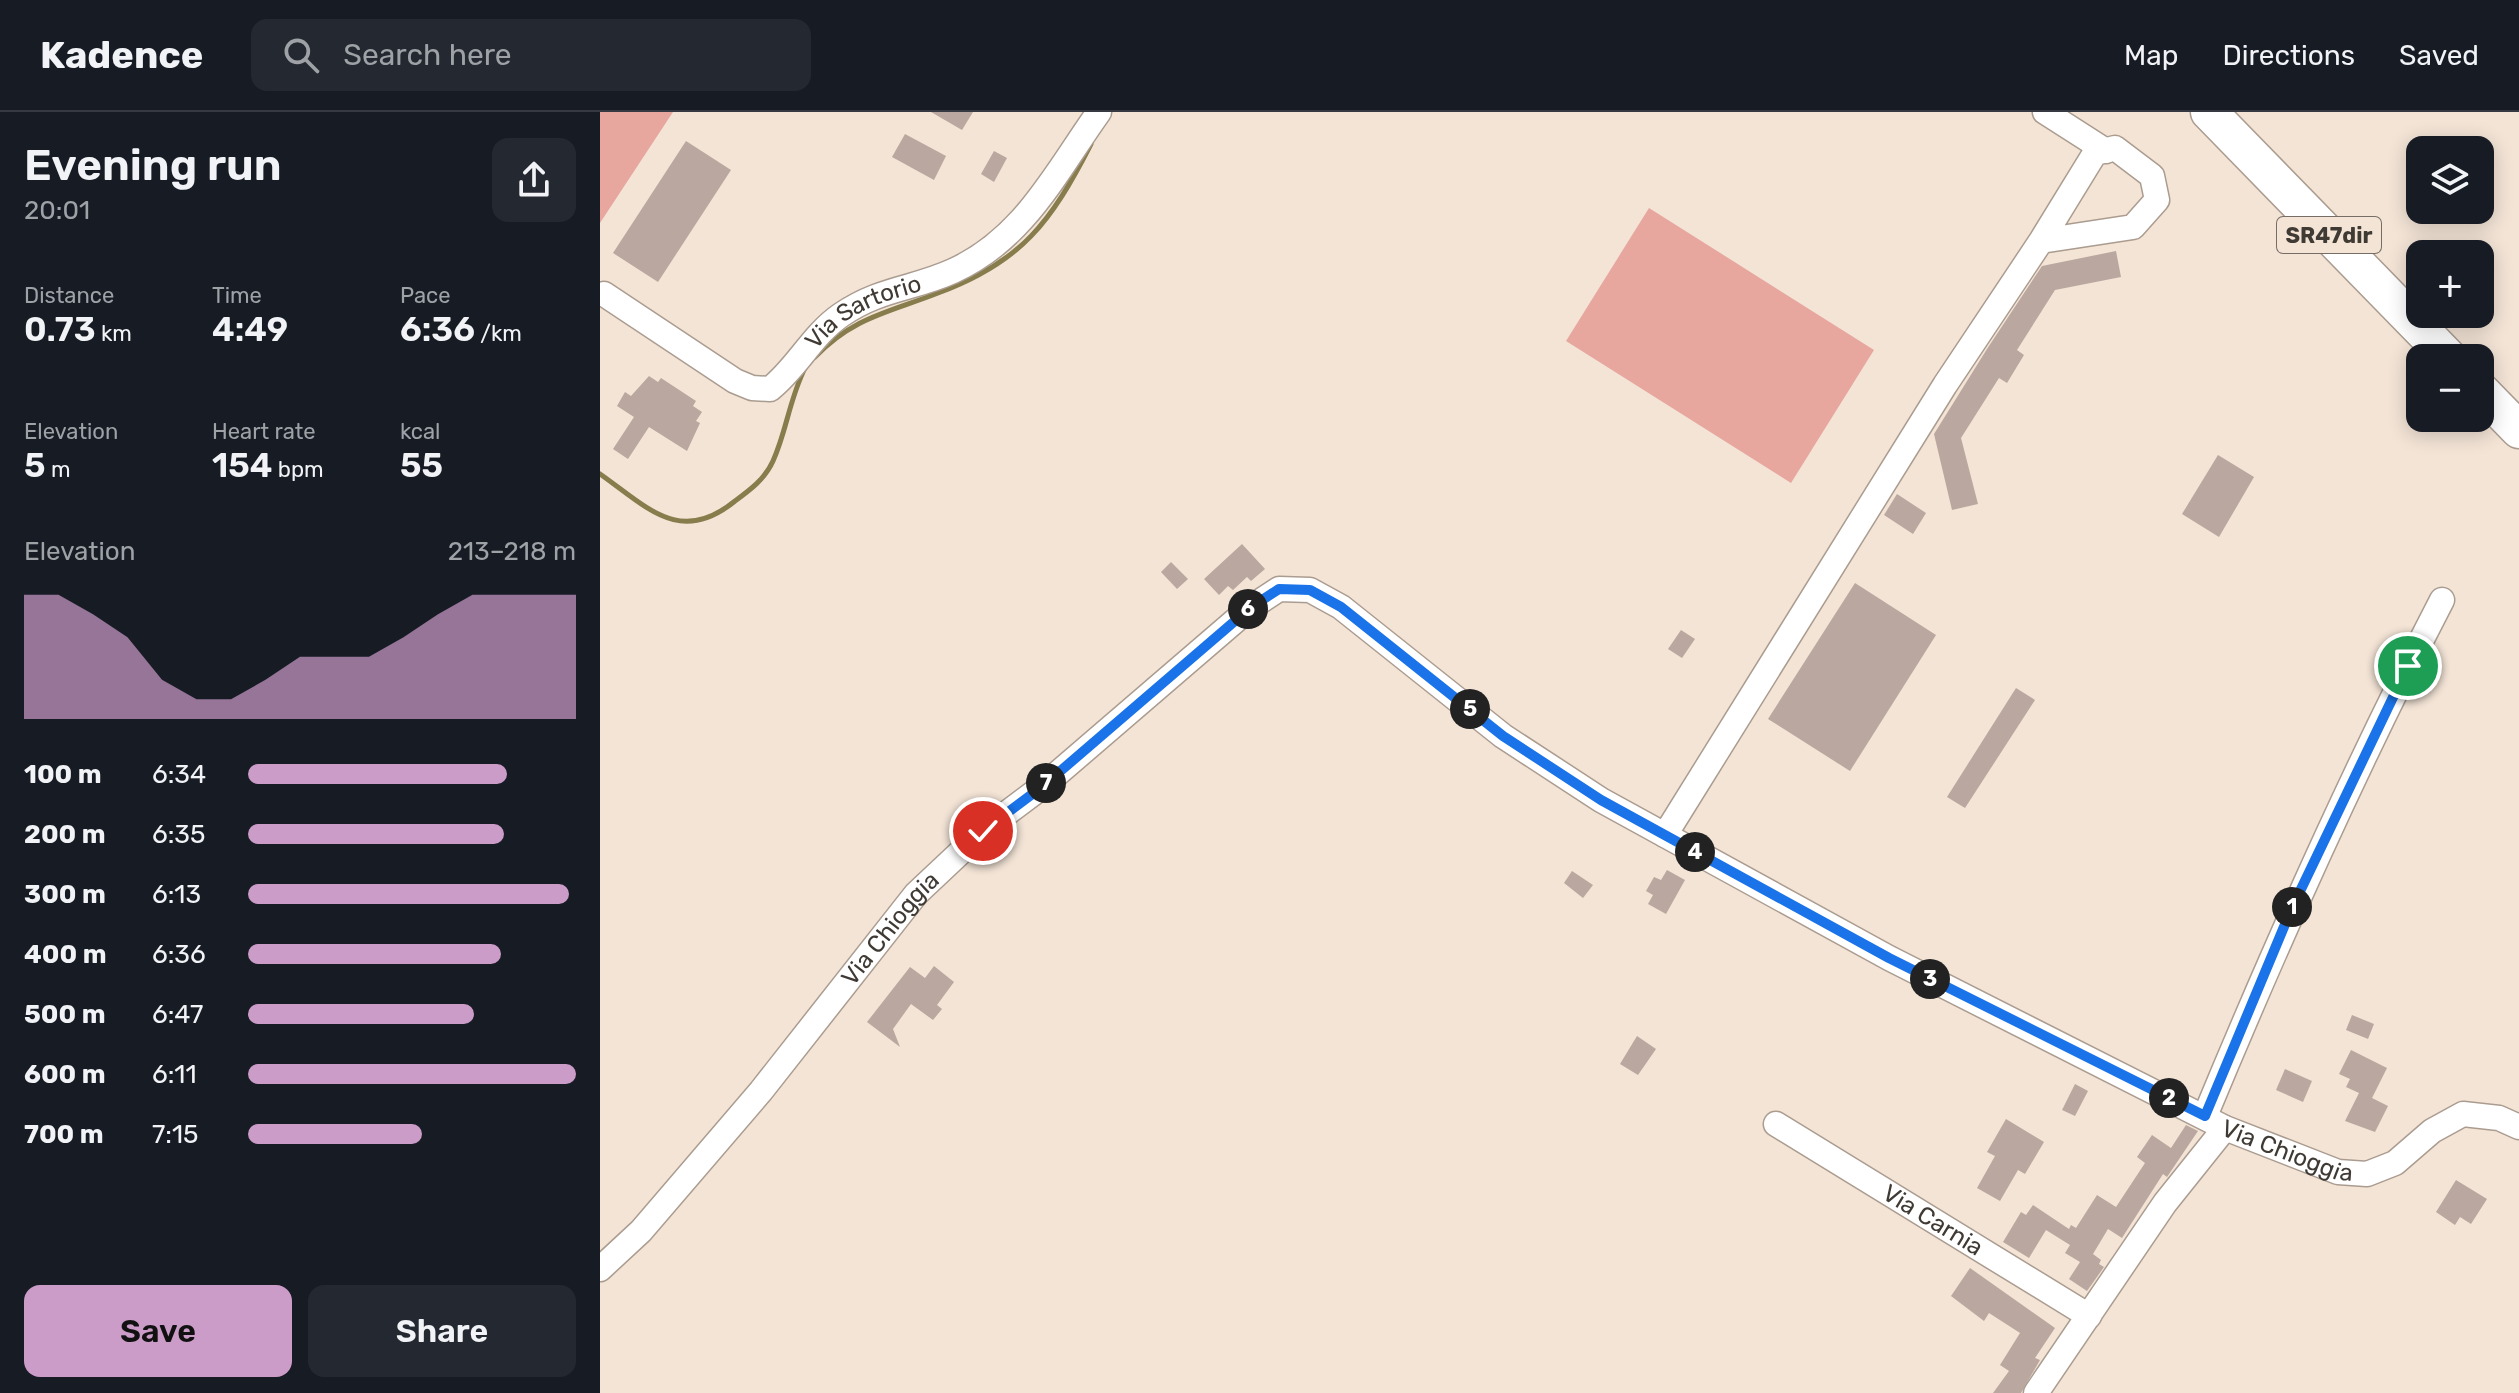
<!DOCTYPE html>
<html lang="en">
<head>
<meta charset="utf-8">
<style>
  body { margin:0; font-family:Rubik,sans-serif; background:#242831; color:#f1f3f6; height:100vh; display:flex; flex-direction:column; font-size:30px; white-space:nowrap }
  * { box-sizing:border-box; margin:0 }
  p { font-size:26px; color:#9ea1a6 }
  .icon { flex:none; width:44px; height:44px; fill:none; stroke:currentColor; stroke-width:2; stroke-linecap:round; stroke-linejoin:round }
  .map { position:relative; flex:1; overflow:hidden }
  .details { display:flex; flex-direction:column; background:#171b24; width:600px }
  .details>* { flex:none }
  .buttons { position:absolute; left:1806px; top:24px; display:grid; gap:16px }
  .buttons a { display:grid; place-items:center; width:88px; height:88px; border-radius:16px; background:#171b24; box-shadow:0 4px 20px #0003; font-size:40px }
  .pin { position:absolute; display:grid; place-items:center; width:68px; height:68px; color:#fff; margin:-34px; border:4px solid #fff; border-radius:50%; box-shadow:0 2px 8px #0007 }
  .km { position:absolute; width:40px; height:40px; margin:-20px; border-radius:50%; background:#222; color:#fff; font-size:22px; line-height:40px; text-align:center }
  .round { display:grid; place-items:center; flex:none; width:84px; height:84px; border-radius:16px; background:#242831 }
  .head { display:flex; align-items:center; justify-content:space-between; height:136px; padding:0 24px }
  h1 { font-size:44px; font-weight:600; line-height:60px }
  .stats { display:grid; grid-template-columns:repeat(3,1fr); gap:12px; height:136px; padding:8px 24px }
  .stats div { display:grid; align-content:center }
  .stats b { font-size:34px; font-weight:600 }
  .stats small { font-size:22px; font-weight:400 }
  .stats p { font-size:22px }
  .chart { height:224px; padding:16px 24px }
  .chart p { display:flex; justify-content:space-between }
  .chart svg { width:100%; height:144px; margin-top:8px; fill:#cc9cc9; opacity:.7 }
  .cta { display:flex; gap:16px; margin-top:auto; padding:16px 24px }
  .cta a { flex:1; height:92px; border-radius:16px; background:#cc9cc9; color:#111; font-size:32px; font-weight:600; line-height:92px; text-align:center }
  .cta a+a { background:#242831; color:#f1f3f6 }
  ul { padding:0 24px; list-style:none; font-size:26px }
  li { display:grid; grid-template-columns:128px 96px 1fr; align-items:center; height:60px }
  li i { height:20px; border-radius:10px; background:#cc9cc9 }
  header { display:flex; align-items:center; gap:48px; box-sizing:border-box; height:112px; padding:0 40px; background:#171b24; border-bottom:2px solid #363941 }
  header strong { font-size:38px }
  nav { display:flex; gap:44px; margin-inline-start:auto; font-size:28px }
  .search { width:560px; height:72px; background:#242831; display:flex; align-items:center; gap:20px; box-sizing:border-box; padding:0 28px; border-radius:16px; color:#9ea1a6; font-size:30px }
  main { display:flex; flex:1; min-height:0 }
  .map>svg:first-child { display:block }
  .green { fill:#e7a79f }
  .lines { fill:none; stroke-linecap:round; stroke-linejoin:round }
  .stream { stroke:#877c4b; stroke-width:5 }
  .building { fill:#baa79f }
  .minor-casing { stroke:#ab9c90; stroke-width:27 }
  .highway-casing { stroke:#ab9c90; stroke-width:39 }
  .minor { stroke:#fff; stroke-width:24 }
  .highway { stroke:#fff; stroke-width:36 }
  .route-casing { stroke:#fff; stroke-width:16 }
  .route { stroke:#1a73e8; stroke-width:10 }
  .labels { text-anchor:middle; stroke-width:6; stroke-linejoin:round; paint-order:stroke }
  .shield { fill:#f3e4d6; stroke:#766d65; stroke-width:2 }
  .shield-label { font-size:22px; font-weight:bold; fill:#403a35 }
  .street-label { font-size:24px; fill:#403a35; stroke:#f3e4d6 }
</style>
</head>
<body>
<header>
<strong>Kadence</strong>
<div class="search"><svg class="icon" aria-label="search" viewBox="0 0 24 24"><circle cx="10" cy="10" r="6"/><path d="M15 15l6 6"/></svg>Search here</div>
<nav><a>Map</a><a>Directions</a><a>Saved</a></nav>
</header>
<main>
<section class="details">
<div class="head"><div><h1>Evening run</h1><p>20:01</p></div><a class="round"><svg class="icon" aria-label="share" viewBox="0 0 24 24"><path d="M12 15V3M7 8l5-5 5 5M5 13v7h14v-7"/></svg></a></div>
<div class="stats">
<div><p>Distance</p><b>0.73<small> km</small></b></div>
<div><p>Time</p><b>4:49</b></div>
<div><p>Pace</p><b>6:36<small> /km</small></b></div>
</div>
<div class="stats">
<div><p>Elevation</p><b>5<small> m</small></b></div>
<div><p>Heart rate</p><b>154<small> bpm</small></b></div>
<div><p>kcal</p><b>55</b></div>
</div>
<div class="chart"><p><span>Elevation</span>213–218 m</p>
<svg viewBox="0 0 160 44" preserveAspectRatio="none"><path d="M0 44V6L10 6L20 12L30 19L40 32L50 38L60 38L70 32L80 25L90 25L100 25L110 19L120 12L130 6L140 6L150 6L160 6V44z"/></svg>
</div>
<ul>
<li><b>100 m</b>6:34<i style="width:79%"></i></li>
<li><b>200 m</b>6:35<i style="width:78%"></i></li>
<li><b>300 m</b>6:13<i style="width:98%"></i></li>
<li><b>400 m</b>6:36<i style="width:77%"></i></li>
<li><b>500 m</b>6:47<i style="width:69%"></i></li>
<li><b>600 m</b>6:11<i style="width:100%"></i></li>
<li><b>700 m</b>7:15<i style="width:53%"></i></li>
</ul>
<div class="cta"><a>Save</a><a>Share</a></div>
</section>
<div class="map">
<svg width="1919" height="1281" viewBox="0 0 1919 1281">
  <rect width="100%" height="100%" fill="#f3e4d6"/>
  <g class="green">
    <polygon points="0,0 73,0 0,111"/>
    <polygon points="1049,96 1274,238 1191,371 966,229"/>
  </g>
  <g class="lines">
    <g class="stream">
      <path d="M215,245c38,-40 75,-45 123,-64 84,-31 113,-71 153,-149"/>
      <path d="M0,362c47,33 80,72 135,27 15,-11 30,-22 38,-40 14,-31 16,-61 32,-93"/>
    </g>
  </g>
  <g class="building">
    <polygon points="331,0 373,0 362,18"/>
    <polygon points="305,22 346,44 334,68 292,45"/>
    <polygon points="86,29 131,58 58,170 13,141"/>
    <polygon points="394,39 407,46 394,70 381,62"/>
    <polygon points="1516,139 1521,165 1455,178 1417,238 1424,243 1407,271 1399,266 1361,326 1378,392 1352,398 1334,322 1387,237 1442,154"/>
    <polygon points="49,264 58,270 61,266 96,289 93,294 102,300 96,309 100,311 87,339 49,315 28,347 13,337 34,305 17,294 25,280 31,284"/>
    <polygon points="1618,343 1654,365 1619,425 1582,402"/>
    <polygon points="1297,382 1326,401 1313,422 1284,403"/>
    <polygon points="642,432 665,457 651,469 647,465 633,478 628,474 619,483 604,467"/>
    <polygon points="571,450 588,467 577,477 561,460"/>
    <polygon points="1255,471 1336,523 1250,659 1168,607"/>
    <polygon points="1081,518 1095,527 1082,546 1068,537"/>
    <polygon points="1416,576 1435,588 1365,696 1347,685"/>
    <polygon points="1067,758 1085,768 1066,802 1048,792 1053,783 1046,779 1054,765 1061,768"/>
    <polygon points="972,759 993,773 983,786 964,771"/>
    <polygon points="334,854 354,870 337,893 342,897 333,908 311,892 293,917 300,935 267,910 310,855 325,866"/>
    <polygon points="1752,903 1774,912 1768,927 1746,918"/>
    <polygon points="1037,924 1056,937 1038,963 1020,952"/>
    <polygon points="1751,938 1787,956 1772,986 1788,994 1775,1020 1745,1009 1759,981 1746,975 1750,967 1739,962"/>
    <polygon points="1685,957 1712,969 1703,990 1676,978"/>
    <polygon points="1475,972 1488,979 1475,1004 1462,998"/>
    <polygon points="1406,1007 1444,1030 1425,1062 1418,1058 1400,1089 1377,1076 1395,1044 1387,1040"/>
    <polygon points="1586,1013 1598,1019 1567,1065 1563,1062 1522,1126 1508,1117 1493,1142 1501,1148 1499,1152 1504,1155 1487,1179 1469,1167 1480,1150 1465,1141 1470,1133 1446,1118 1429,1146 1403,1130 1421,1100 1426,1103 1433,1093 1469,1117 1471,1113 1476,1116 1497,1083 1516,1095 1545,1051 1537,1045 1552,1023 1571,1036"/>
    <polygon points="1856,1068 1887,1087 1871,1112 1860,1105 1855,1113 1836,1100"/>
    <polygon points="1370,1156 1455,1216 1435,1246 1440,1248 1421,1281 1393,1281 1409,1259 1400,1253 1420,1221 1389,1201 1384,1209 1351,1184"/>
  </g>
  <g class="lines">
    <g class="minor-casing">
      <g id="minor">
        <polyline points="1445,0 1506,39"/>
        <path id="s1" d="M4,182l131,87 17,7 18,1c27,-21 42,-54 71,-74 39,-27 73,-26 112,-44 71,-32 103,-99 146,-159"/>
        <polyline points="1065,723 1345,273 1441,129 1533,115 1557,88 1552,64 1515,36 1495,41 1441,129"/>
        <path d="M1605,1004c73,-176 150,-348 237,-516"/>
        <path id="s2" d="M1176,1012l313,192"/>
        <path id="s3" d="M0,1157l41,-38 120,-140 155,-197 67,-63 60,-45 207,-178 29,-19 31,1 31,17 162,129 98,64 288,158 336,170 113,44 29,2 28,-11 37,-32 31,-17 36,4 20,9"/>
        <polyline points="1436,1281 1565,1091 1625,1016"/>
      </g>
    </g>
    <g class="highway-casing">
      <g id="highway">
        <polyline points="1609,0 1849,246"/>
        <polyline points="1880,278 1919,318"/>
      </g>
    </g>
    <use href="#minor" class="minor"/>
    <use href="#highway" class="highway"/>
  </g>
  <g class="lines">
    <g class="route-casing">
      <polyline id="route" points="383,719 443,674 650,496 679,477 710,478 741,495 903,624 1001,688 1289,846 1605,1004 1691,798 1808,554"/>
    </g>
    <use href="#route" class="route"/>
  </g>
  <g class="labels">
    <rect class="shield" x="1677" y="105" width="104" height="36" rx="6"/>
    <g class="shield-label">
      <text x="1729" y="131">SR47dir</text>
    </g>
    <g class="street-label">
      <text dy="8" stroke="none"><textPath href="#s1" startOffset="318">Via Sartorio</textPath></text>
      <text dy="8" stroke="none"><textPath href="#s3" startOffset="448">Via Chioggia</textPath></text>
      <text dy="8" stroke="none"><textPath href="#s3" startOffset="2128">Via Chioggia</textPath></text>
      <text dy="8" stroke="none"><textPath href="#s2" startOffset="184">Via Carnia</textPath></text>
    </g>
  </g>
</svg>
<div class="buttons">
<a><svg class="icon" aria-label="layers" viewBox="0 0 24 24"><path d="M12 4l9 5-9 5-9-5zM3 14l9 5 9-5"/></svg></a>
<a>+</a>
<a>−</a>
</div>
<div class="pin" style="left:1808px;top:554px;background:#1e9e55"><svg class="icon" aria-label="arrive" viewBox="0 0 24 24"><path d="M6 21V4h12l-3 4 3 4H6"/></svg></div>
<div class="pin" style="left:383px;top:719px;background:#d93025"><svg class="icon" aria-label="check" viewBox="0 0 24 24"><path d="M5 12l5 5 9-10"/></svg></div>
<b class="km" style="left:1692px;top:795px">1</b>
<b class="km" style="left:1569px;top:986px">2</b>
<b class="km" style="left:1330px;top:867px">3</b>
<b class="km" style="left:1095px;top:740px">4</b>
<b class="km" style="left:870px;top:597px">5</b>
<b class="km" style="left:648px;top:497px">6</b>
<b class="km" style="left:446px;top:671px">7</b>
</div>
</main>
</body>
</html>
